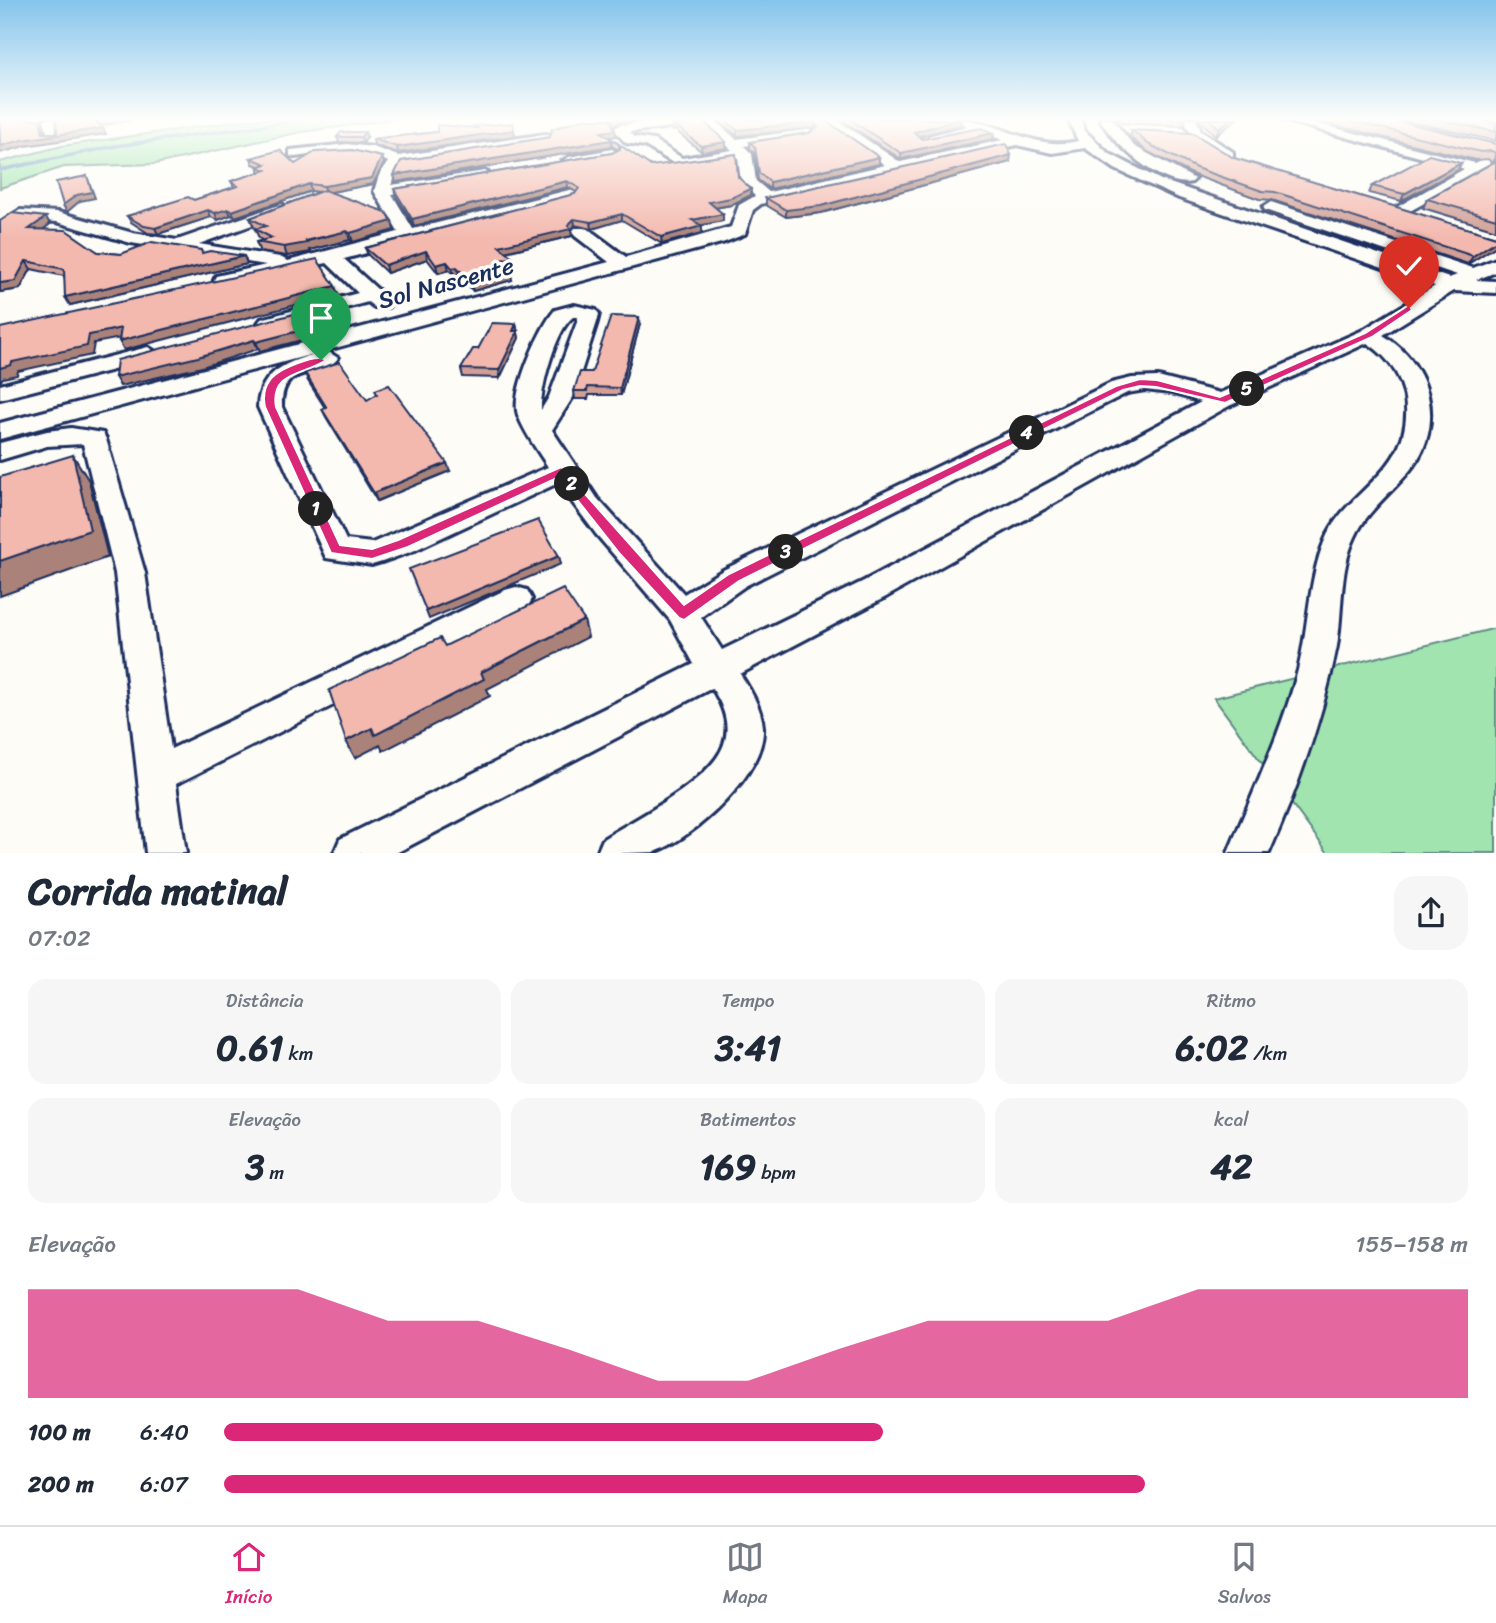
<!DOCTYPE html>
<html lang="pt">
<head>
<meta charset="utf-8">
<style>
  body { margin:0; font-family:Sriracha,sans-serif; background:#f6f6f7; color:#1f2937; height:100vh; display:flex; flex-direction:column; font-size:26px; white-space:nowrap }
  * { box-sizing:border-box; margin:0 }
  p { font-size:23px; color:#747a83 }
  .icon { flex:none; width:38px; height:38px; fill:none; stroke:currentColor; stroke-width:2; stroke-linecap:round; stroke-linejoin:round }
  .map { position:relative; height:853px; overflow:hidden }
  .drawer { display:flex; flex-direction:column; background:#fff; flex:1 }
  .drawer>* { flex:none }
  .pin { position:absolute; display:grid; place-items:center; width:60px; height:60px; color:#fff; margin:-72px -30px; border-radius:50% 50% 50% 0; rotate:-45deg; box-shadow:0 0 7px #0007 }
  .pin .icon { rotate:45deg }
  .km { position:absolute; width:35px; height:35px; margin:-18px; border-radius:50%; background:#222; color:#fff; font-size:19px; line-height:35px; text-align:center }
  .round { display:grid; place-items:center; flex:none; width:74px; height:74px; border-radius:21px; background:#f6f6f7 }
  .overview { display:flex; align-items:center; justify-content:space-between; height:119px; padding:0 28px }
  h1 { font-size:38px; font-weight:700; line-height:52px }
  .figures { display:grid; grid-template-columns:repeat(3,1fr); gap:10px; height:119px; padding:7px 28px }
  .figures div { display:grid; align-content:center; border-radius:18px; background:#f6f6f7; text-align:center }
  .figures b { font-size:35px; font-weight:700 }
  .figures small { font-size:19px; font-weight:400 }
  .figures p { font-size:19px }
  .chart { height:196px; padding:14px 28px }
  .chart p { display:flex; justify-content:space-between }
  .chart svg { width:100%; height:126px; margin-top:7px; fill:#db2777; opacity:.7 }
  ul { padding:0 28px; list-style:none; font-size:23px }
  li { display:grid; grid-template-columns:112px 84px 1fr; align-items:center; height:52px }
  li i { height:18px; border-radius:9px; background:#db2777 }
  .tabs { display:flex; justify-content:space-around; align-items:center; height:98px; border-top:2px solid #e0e1e3; background:#fff; font-size:19px; color:#747a83 }
  .tabs a { display:grid; justify-items:center; gap:4px }
  .tabs .on { color:#db2777 }
  .map>svg:first-child { display:block }
  .green { fill:#a1e4af; stroke:#5e8a86; stroke-width:2 }
  .lines { fill:none; stroke-linecap:round; stroke-linejoin:round }
  .stream { stroke:#6296b7; stroke-width:3.5 }
  .minor-casing { stroke:#1b2f5e; stroke-width:6 }
  .minor { fill:#fdfcf7; fill-rule:evenodd }
  .wall { fill:#d19f96; stroke:#1b2f5e; stroke-width:2 }
  .shaded-wall { fill:#aa827a; stroke:#1b2f5e; stroke-width:2 }
  .building { fill:#f3b9af; stroke:#1b2f5e; stroke-width:2 }
  .route { fill:#db2777; stroke:#fff; stroke-width:2 }
  .labels { text-anchor:middle; stroke-width:7; stroke-linejoin:round; paint-order:stroke }
  .street-label { font-size:24px; fill:#1b2f5e; stroke:#fdfcf7 }
</style>
</head>
<body>
<div class="map">
<svg width="1496" height="853" viewBox="0 0 1496 853">
  <rect width="100%" height="100%" fill="#fdfcf7"/>
  <filter id="ink" filterUnits="userSpaceOnUse"><feTurbulence type="fractalNoise" baseFrequency=".0143" numOctaves="2"/><feDisplacementMap in="SourceGraphic" scale="14" xChannelSelector="R" yChannelSelector="G"/><feConvolveMatrix kernelMatrix="1 2 1 2 8 2 1 2 1" color-interpolation-filters="sRGB"/></filter>
  <g filter="url(#ink)">
    <g class="green">
      <polygon points="252,119 395,119 301,132 155,164 64,167 0,188 0,162 62,146"/>
      <polygon points="1496,628 1496,853 1328,853 1214,698"/>
    </g>
    <g class="lines">
      <polyline class="stream" points="0,170 115,146 308,119"/>
      <g class="minor-casing">
        <g id="minor">
          <polygon points="44,119 56,119 58,137 48,137"/>
          <path d="M676,119h37l23,20 77,-10 2,3 -7,4 -64,10 8,8 4,27 13,11 116,-27 -59,-41v-5h10l64,43 102,-22 -22,-9 -57,12 -7,-4 51,-13 -12,-7c43,0 77,33 123,22l-10,-22h12l5,12 23,22 53,27 288,98 8,-3 -192,-65 -2,-3 8,-5 6,2 196,64 23,-9v13l-20,8 20,1v12l-42,-2 -71,44c34,21 54,59 45,99 -10,45 -55,63 -73,103 -16,33 -12,73 -18,109 -14,71 -39,141 -68,207h-41c25,-61 53,-119 70,-183 11,-43 10,-90 27,-130 17,-42 67,-62 78,-105 10,-37 -4,-72 -36,-92l-138,63 -343,191 -146,77c10,15 22,35 23,53 3,46 -68,110 -108,125 -15,1 -42,1 -58,1l6,-14c33,-21 108,-57 121,-95 7,-20 -1,-39 -12,-56l-316,165h-62l6,-14 354,-175 -24,-44 -74,-86 -38,-51 -145,68 -31,11 -10,3 -46,-7 -68,-151c1,-39 37,-48 69,-56l11,7c-17,23 -57,2 -56,49l64,133 26,3 176,-76c-10,-16 -24,-35 -30,-52 -8,-22 22,-88 37,-105l19,-5 22,5 3,4 -2,8 -24,75 -21,33 45,68 87,96 39,-24 388,-187 21,-5 26,-1 62,16 141,-62 74,-45 -256,-88 -64,-29 -30,-21 -33,5 -35,-8 -209,46 -47,13 -8,6 -8,24 -20,8 -725,197v-16l609,-161 -34,-26 -3,-4 3,-4h12l39,29 105,-30 8,-22 16,-9 -14,-13 -3,-26 -58,10 -35,-21 -19,-3 -13,-14 7,-4zM703,123l29,27 -50,8 -28,-18 -19,-3 -5,-5zM573,317h5l-1,5 -28,75 -8,13c-1,-21 15,-81 32,-93zM1145,390l26,3 30,9 -337,179 -142,69 -21,-33 44,-31 382,-193z"/>
          <path d="M1100,119h12l22,27 61,33 -3,3c-29,7 -80,-39 -92,-63z"/>
          <path d="M1184,119h12l5,12 32,21v6c-20,3 -44,-22 -49,-39z"/>
          <polygon points="1279,119 1299,119 1475,163 1496,153 1496,163 1401,216 1395,214 1395,208 1464,169"/>
          <path d="M545,134l5,1v6l-149,24 -10,20 94,-14 7,4 -7,4 -93,15 21,35 156,-39 6,2v6l-231,61 44,40 3,4 -3,4h-14l-6,-5 -100,27 -7,-2 -3,-4 3,-4 97,-26 -31,-30 -104,23 -9,-6 2,-4 50,-11 -135,-22 -74,-21 -37,-2 -8,-5 8,-5 38,2 75,21 44,7 105,-36 8,5 -2,3 -89,32 81,13 8,4 110,-29 -24,-41 5,-16 9,-13c-29,-15 -62,-9 -93,-5l-5,-1v-6l57,-6 26,3 25,9z"/>
          <polygon points="612,149 619,153 617,156 569,165 562,161 569,157"/>
          <polygon points="148,347 159,354 156,359 0,399 0,385"/>
          <polygon points="71,428 103,433 106,439 145,573 171,749 505,590 516,587 527,590 532,599 527,608 176,784 186,853 146,853 115,573 83,444 47,446 0,460 0,443 47,431"/>
        </g>
      </g>
      <use href="#minor" class="minor"/>
    </g>
    <g class="wall">
      <polygon points="716,119 826,119 825,121 879,157 879,164 770,189 758,180 755,154 750,148 750,142 809,133 815,128 737,136"/>
      <polygon points="840,119 961,119 960,125 919,136 922,139 994,133 993,139 901,159"/>
      <polygon points="1114,119 1186,119 1183,126 1118,123"/>
      <polygon points="1198,119 1236,119 1216,136"/>
      <polygon points="1308,119 1390,119 1496,144 1496,230 1423,208 1427,199 1490,164 1491,162 1488,159 1476,160"/>
      <polygon points="1398,119 1481,119 1496,123 1496,141"/>
      <polygon points="702,120 726,142 726,148 702,152 675,130 672,131 671,125"/>
      <polygon points="620,122 613,126 616,136 609,137 619,144 619,150 651,166 738,177 751,195 731,205 715,208 723,214 723,221 700,225 702,233 662,244 622,220 592,229 575,225 571,230 572,236 506,252 512,257 513,264 504,266 512,280 473,291 459,274 454,275 449,270 438,273 427,259 387,273 368,255 365,248 575,194 576,192 568,187 414,226 396,196 394,189 612,153 619,150 612,146 396,182 394,175 550,137"/>
      <polygon points="474,126 515,136 398,153 374,145 373,139 474,128"/>
      <polygon points="1132,130 1234,158 1496,237 1496,246 1468,264 1272,200 1259,199 1194,175 1146,151 1130,137"/>
      <polygon points="337,137 367,137 363,143 339,142"/>
      <polygon points="251,158 295,164 384,163 373,184 330,192 392,221 394,230 353,242 350,240 310,250 311,252 287,256 260,252 256,242 263,241 259,238 255,229 257,229 254,227 250,218 319,192 311,191 235,217 231,215 218,220 211,217 158,234 148,233 131,222 127,216 194,200 234,187 231,181 260,172 258,167 259,166 253,164"/>
      <polygon points="1010,162 821,213 786,217 766,205 766,198"/>
      <polygon points="1461,163 1458,170 1401,201 1369,193 1372,186"/>
      <polygon points="0,221 50,224 43,229 98,252 121,254 202,253 244,256 247,264 70,305 64,276 31,269 20,289 0,292"/>
      <polygon points="516,324 519,338 500,378 463,377 461,369 478,349"/>
      <polygon points="640,324 621,395 589,395 588,399 575,399 574,391"/>
      <polygon points="305,373 367,400 450,471 377,501 326,417 322,409 325,408 308,381"/>
    </g>
    <g class="shaded-wall">
      <polygon points="40,119 42,119 46,136 103,128 106,134 25,146 0,153 0,146 43,133"/>
      <polygon points="108,119 129,119 130,121 98,126 95,121"/>
      <polygon points="615,119 655,119 620,122 612,127 611,121"/>
      <polygon points="961,119 960,125 914,138 914,132"/>
      <polygon points="1230,119 1236,119 1216,136 1219,128"/>
      <polygon points="815,122 815,128 737,136 737,130"/>
      <polygon points="671,125 675,125 675,130 672,131"/>
      <polygon points="514,130 515,136 398,153 397,147"/>
      <polygon points="615,130 616,136 602,138 601,132"/>
      <polygon points="365,132 367,137 363,143 361,137"/>
      <polygon points="994,133 993,139 901,159 901,153"/>
      <polygon points="611,140 612,146 396,182 394,175"/>
      <polygon points="726,142 726,148 702,152 701,146"/>
      <polygon points="1011,155 1010,162 821,213 786,217 786,210"/>
      <polygon points="382,157 384,163 373,184 326,193 324,186"/>
      <polygon points="879,157 879,164 770,189 770,182"/>
      <polygon points="1461,163 1458,170 1401,201 1404,194"/>
      <polygon points="87,176 95,198 80,201 67,212 63,205"/>
      <polygon points="567,181 568,187 414,226 412,219"/>
      <polygon points="309,184 311,191 235,217 232,211"/>
      <polygon points="751,189 751,195 731,205 709,209 709,202"/>
      <polygon points="228,209 231,215 218,220 215,213"/>
      <polygon points="208,210 211,217 158,234 155,228"/>
      <polygon points="622,214 622,220 592,229 591,222"/>
      <polygon points="723,214 723,221 693,227 692,220"/>
      <polygon points="46,217 50,224 34,237 29,229"/>
      <polygon points="574,219 575,225 571,230 572,236 500,253 499,246 568,225"/>
      <polygon points="392,221 394,230 353,242 350,233"/>
      <polygon points="702,226 702,233 662,244 661,237"/>
      <polygon points="347,231 350,240 310,250 311,252 287,256 284,247"/>
      <polygon points="1496,241 1496,246 1468,264 1473,256"/>
      <polygon points="426,251 427,259 387,273 385,265"/>
      <polygon points="244,256 247,264 70,305 65,297"/>
      <polygon points="512,257 513,264 500,268 498,261"/>
      <polygon points="26,261 31,269 20,289 0,292 0,283"/>
      <polygon points="447,262 449,270 438,273 436,265"/>
      <polygon points="457,267 459,274 454,275 452,268"/>
      <polygon points="511,272 512,280 473,291 471,283"/>
      <polygon points="335,286 338,294 124,350 119,341"/>
      <polygon points="639,317 640,324 621,395 620,388"/>
      <polygon points="516,324 519,338 500,378 499,370"/>
      <polygon points="121,328 126,337 94,343 92,355 18,371 17,375 3,378 0,382 0,368 12,362 89,335"/>
      <polygon points="310,328 313,337 260,351 256,342"/>
      <polygon points="254,340 258,349 202,367 120,386 115,377"/>
      <polygon points="73,455 89,481 108,557 0,596 0,561"/>
      <polygon points="447,463 450,471 377,501 374,493"/>
      <polygon points="559,556 561,564 429,619 426,611"/>
      <polygon points="584,620 588,637 487,689 490,696 383,751 380,745 355,758 346,741"/>
    </g>
    <g class="building">
      <polygon points="0,119 40,119 43,133 57,133 56,119 108,119 95,121 103,128 22,140 0,146"/>
      <polygon points="582,119 615,119 611,121 615,130 601,132 619,144 611,140 394,175 401,161 550,137 552,129"/>
      <polygon points="723,119 825,119 825,120 879,157 770,182 759,173 755,147 750,142 809,133 818,127 815,122 737,130"/>
      <polygon points="849,119 961,119 914,132 922,139 981,128 994,133 901,153"/>
      <polygon points="1209,119 1230,119 1219,128"/>
      <polygon points="1343,119 1390,119 1496,144 1496,219 1427,199 1494,162 1495,153 1492,151 1481,152"/>
      <polygon points="1436,119 1481,119 1496,123 1496,132"/>
      <polygon points="702,120 726,142 701,146 675,125"/>
      <polygon points="513,123 514,130 397,147 373,139 437,132 437,125 477,128 474,126"/>
      <polygon points="1132,130 1193,133 1234,158 1496,237 1496,241 1473,256 1275,192 1262,191 1196,168 1148,144"/>
      <polygon points="341,132 365,132 361,137 337,137"/>
      <polygon points="1006,144 1011,155 821,206 786,210 766,198"/>
      <polygon points="620,145 651,166 736,154 738,177 751,189 731,198 709,202 723,214 692,220 702,226 661,237 622,214 591,222 574,219 568,225 571,229 499,246 512,257 498,261 511,272 471,283 457,267 452,268 447,262 436,265 426,251 385,265 365,248 575,194 579,188 567,181 412,219 394,189 612,153 620,149"/>
      <polygon points="280,150 295,164 315,152 352,150 382,157 372,178 324,186 309,184 232,211 228,209 215,213 208,210 155,228 144,226 127,216 188,197 194,200 238,186 231,181 266,170 258,167 266,164 251,158"/>
      <polygon points="1429,155 1461,163 1404,194 1372,186 1417,162"/>
      <polygon points="87,176 92,192 77,195 63,205 56,182"/>
      <polygon points="324,190 386,212 392,221 350,233 347,231 306,241 307,243 284,247 256,242 272,238 255,229 266,226 250,218"/>
      <polygon points="12,213 46,217 29,229 66,230 98,252 121,254 152,242 201,250 202,253 210,251 244,256 65,297 64,269 26,261 15,281 0,283 0,221"/>
      <polygon points="317,259 335,286 119,341 121,328 89,335 87,346 12,362 11,365 0,368 0,328"/>
      <polygon points="298,313 310,328 256,342 254,340 198,357 115,377 117,360"/>
      <polygon points="611,316 639,317 620,388 588,387 587,391 574,391 580,372 592,372"/>
      <polygon points="492,323 516,324 513,331 518,331 499,370 461,369 473,349 478,349"/>
      <polygon points="340,362 367,400 377,394 375,390 389,385 447,463 374,493 322,409 327,408 305,373"/>
      <polygon points="73,455 90,530 0,561 0,477"/>
      <polygon points="538,520 559,556 426,611 409,569"/>
      <polygon points="563,589 584,620 481,672 484,679 375,735 372,728 346,741 329,690 440,638 445,646"/>
    </g>
  </g>
  <linearGradient id="sky" x2="0" y2="1"><stop stop-color="#85c4ec"/><stop offset="0.5" stop-color="#fefefb"/><stop offset="1" stop-color="#fefefb" stop-opacity="0"/></linearGradient>
  <rect width="1496" height="238" fill="url(#sky)"/>
  <path class="route" d="M1409,305l3,5 -40,27 -147,66 -69,-16 -16,-1 -17,4 -384,191 -55,39 -5,-2 -59,-64 -61,-77 -151,70 -36,12 -41,-6 -66,-146c-2,-9 -1,-19 5,-27 7,-11 47,-27 56,-20 -21,15 -56,11 -50,47l64,138 32,4 26,-9 163,-73 123,138 45,-31 387,-188 24,-7 17,1 63,17 145,-64z"/>
  <g class="labels">
    <g class="street-label">
      <text transform="translate(446 283) rotate(-15)" y="8">Sol Nascente</text>
    </g>
  </g>
</svg>
<div class="pin" style="left:321px;top:360px;background:#1e9e55"><svg class="icon" aria-label="arrive" viewBox="0 0 24 24"><path d="M6 21V4h12l-3 4 3 4H6"/></svg></div>
<div class="pin" style="left:1409px;top:308px;background:#d93025"><svg class="icon" aria-label="check" viewBox="0 0 24 24"><path d="M5 12l5 5 9-10"/></svg></div>
<b class="km" style="left:316px;top:509px">1</b>
<b class="km" style="left:572px;top:484px">2</b>
<b class="km" style="left:786px;top:552px">3</b>
<b class="km" style="left:1027px;top:433px">4</b>
<b class="km" style="left:1247px;top:389px">5</b>
</div>
<section class="drawer">
<div class="overview"><div><h1>Corrida matinal</h1><p>07:02</p></div><a class="round"><svg class="icon" aria-label="share" viewBox="0 0 24 24"><path d="M12 15V3M7 8l5-5 5 5M5 13v7h14v-7"/></svg></a></div>
<div class="figures">
<div><p>Distância</p><b>0.61<small> km</small></b></div>
<div><p>Tempo</p><b>3:41</b></div>
<div><p>Ritmo</p><b>6:02<small> /km</small></b></div>
</div>
<div class="figures">
<div><p>Elevação</p><b>3<small> m</small></b></div>
<div><p>Batimentos</p><b>169<small> bpm</small></b></div>
<div><p>kcal</p><b>42</b></div>
</div>
<div class="chart"><p><span>Elevação</span>155–158 m</p>
<svg viewBox="0 0 160 44" preserveAspectRatio="none"><path d="M0 44V6L10 6L20 6L30 6L40 17L50 17L60 27L70 38L80 38L90 27L100 17L110 17L120 17L130 6L140 6L150 6L160 6V44z"/></svg>
</div>
<ul>
<li><b>100 m</b>6:40<i style="width:53%"></i></li>
<li><b>200 m</b>6:07<i style="width:74%"></i></li>
</ul>
</section>
<nav class="tabs">
<a class="on"><svg class="icon" aria-label="home" viewBox="0 0 24 24"><path d="M3 11l9-7 9 7M6 9v11h12V9"/></svg>Início</a>
<a><svg class="icon" aria-label="map" viewBox="0 0 24 24"><path d="M3 6l6-2 6 2 6-2v14l-6 2-6-2-6 2zM9 4v14M15 6v14"/></svg>Mapa</a>
<a><svg class="icon" aria-label="saved" viewBox="0 0 24 24"><path d="M7 4h10v16l-5-4-5 4z"/></svg>Salvos</a>
</nav>
</body>
</html>
